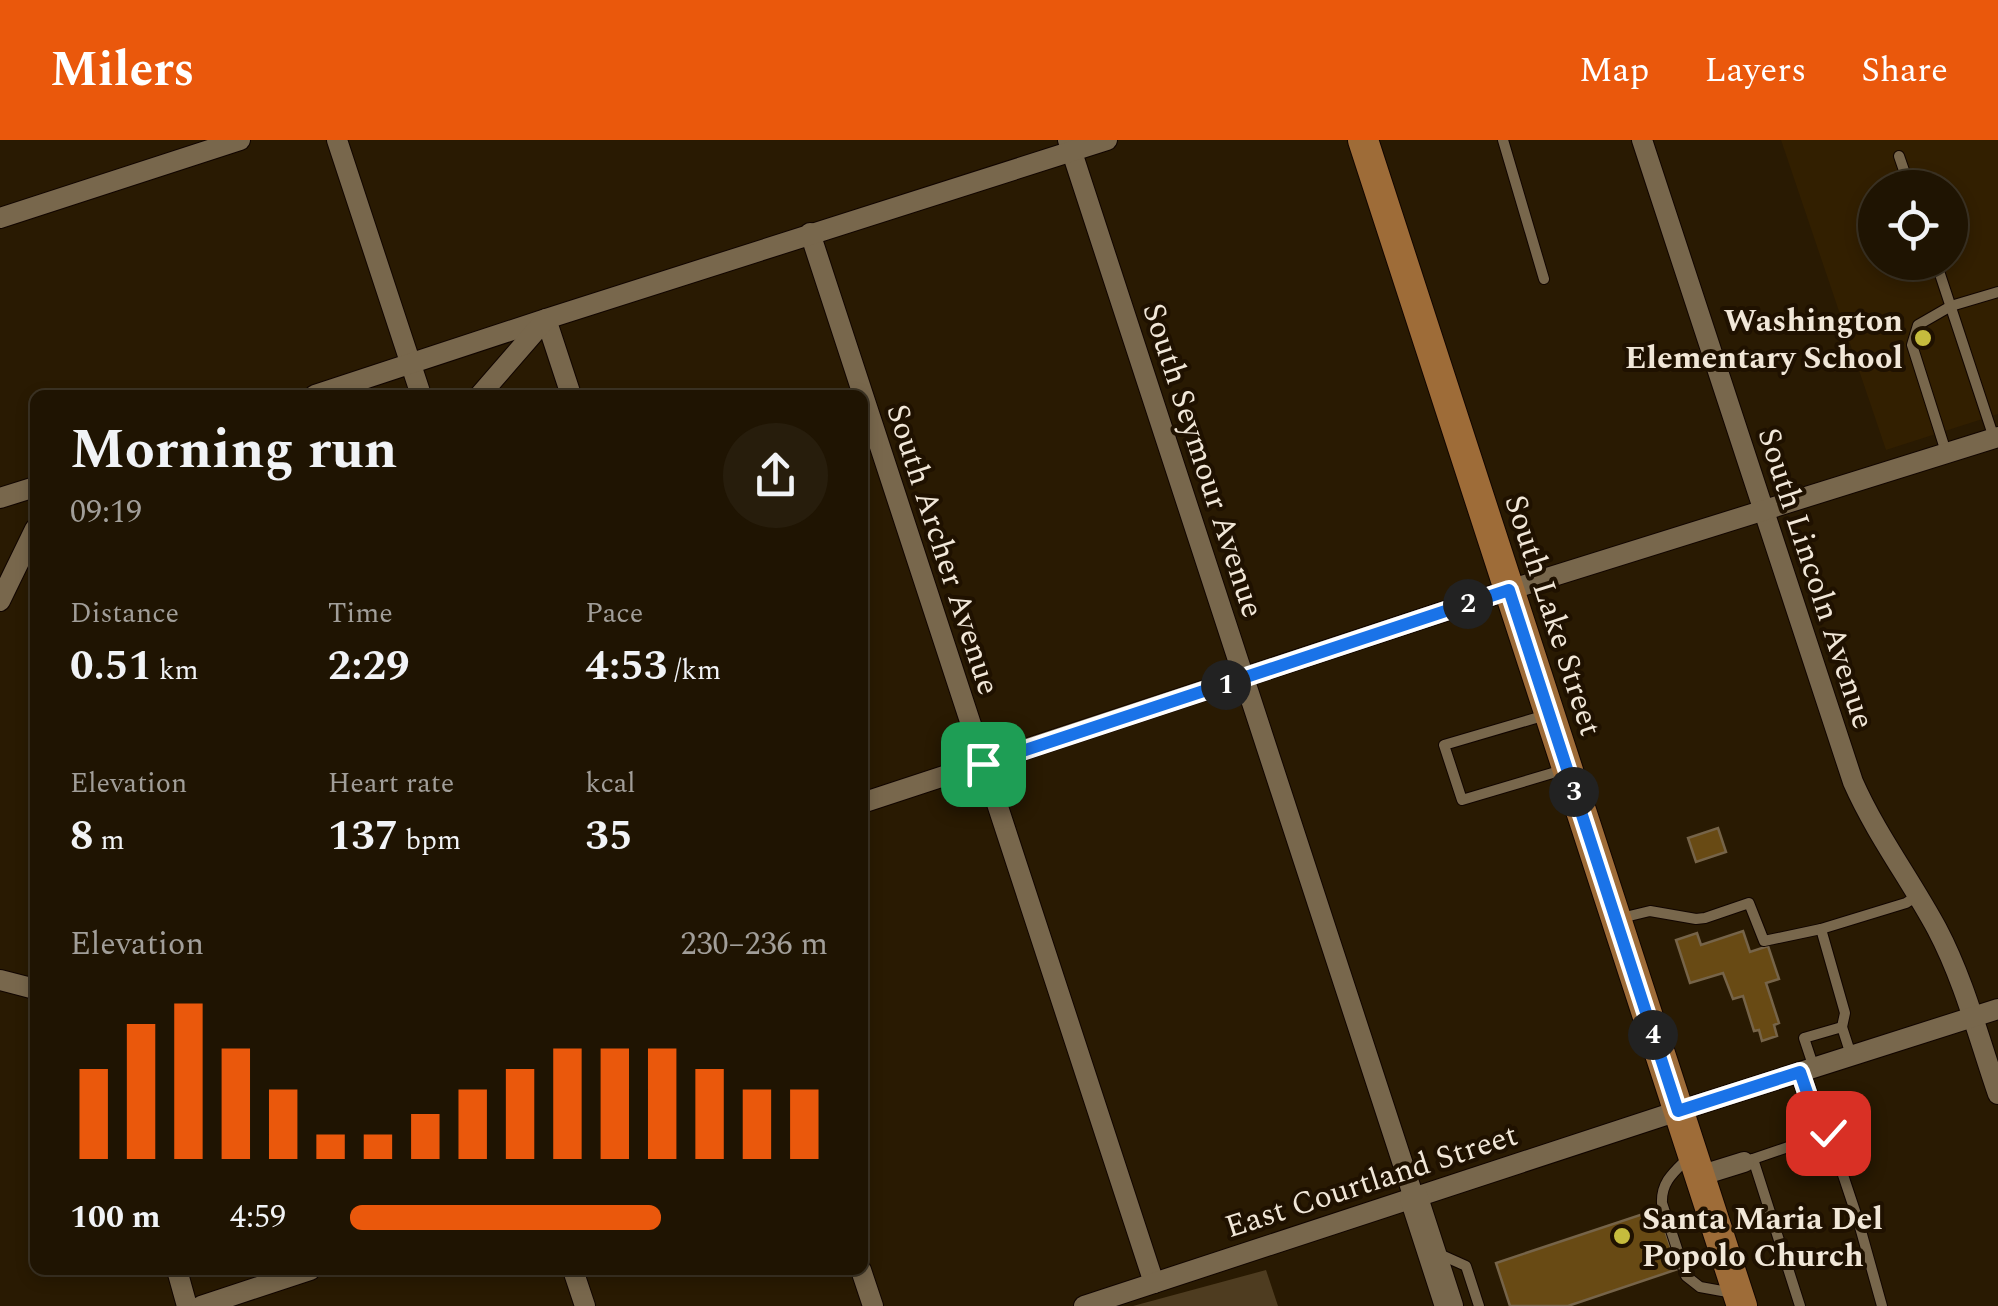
<!DOCTYPE html>
<html lang="en">
<head>
<meta charset="utf-8">
<style>
  body { margin:0; font-family:Spectral,serif; background:#271d0c; color:#f1f3f6; height:100vh; display:flex; flex-direction:column; font-size:38px; white-space:nowrap }
  * { box-sizing:border-box; margin:0 }
  p { font-size:32px; color:#a19e99 }
  .icon { flex:none; width:55px; height:55px; fill:none; stroke:currentColor; stroke-width:2; stroke-linecap:round; stroke-linejoin:round }
  .map { position:relative; flex:1; overflow:hidden }
  .panel { position:absolute; left:30px; top:250px; width:838px; height:885px; display:flex; flex-direction:column; background:#1f1402; border-radius:15px; box-shadow:0 5px 15px #0003,0 0 0 2px #3c3324 }
  .panel>* { flex:none }
  .buttons { position:absolute; left:1858px; top:30px; display:grid; gap:20px }
  .buttons a { display:grid; place-items:center; width:110px; height:110px; border-radius:50%; background:#1f1402; box-shadow:0 5px 15px #0003,0 0 0 2px #3c3324; font-size:50px }
  .pin { position:absolute; display:grid; place-items:center; width:85px; height:85px; color:#fff; margin:-42px; border-radius:20px; box-shadow:0 5px 15px #0006 }
  .km { position:absolute; width:50px; height:50px; margin:-25px; border-radius:50%; background:#222; color:#fff; font-size:28px; line-height:50px; text-align:center }
  .round { display:grid; place-items:center; flex:none; width:105px; height:105px; border-radius:52px; background:#271d0c }
  .summary { display:flex; align-items:center; justify-content:space-between; height:170px; padding:0 40px }
  h1 { font-size:55px; font-weight:700; line-height:75px }
  .figures { display:grid; grid-template-columns:repeat(3,1fr); gap:15px; height:170px; padding:10px 40px }
  .figures div { display:grid; align-content:center }
  .figures b { font-size:42px; font-weight:700 }
  .figures small { font-size:28px; font-weight:400 }
  .figures p { font-size:28px }
  .chart { height:280px; padding:20px 40px }
  .chart p { display:flex; justify-content:space-between }
  .chart svg { width:100%; height:180px; margin-top:10px; stroke:#ea580c; stroke-width:6 }
  ul { padding:0 40px; list-style:none; font-size:32px }
  li { display:grid; grid-template-columns:160px 120px 1fr; align-items:center; height:75px }
  li i { height:25px; border-radius:12px; background:#ea580c }
  header { display:flex; align-items:center; gap:60px; box-sizing:border-box; height:140px; padding:0 50px; background:#ea580c; color:#fff }
  header strong { font-size:48px }
  nav { display:flex; gap:55px; margin-inline-start:auto; font-size:35px }
  .map>svg:first-child { display:block }
  .built { fill:#321f00; fill-rule:evenodd }
  .green { fill:#4e3c20 }
  .building { fill:#684a14; stroke:#766449; stroke-width:2.5 }
  .lines { fill:none; stroke-linecap:round; stroke-linejoin:round }
  .lane-casing { stroke:#110500; stroke-width:12 }
  .street-casing { stroke:#110500; stroke-width:22 }
  .secondary-casing { stroke:#110500; stroke-width:30 }
  .primary-casing { stroke:#110500; stroke-width:32 }
  .lane { stroke:#78674c; stroke-width:10 }
  .street { stroke:#78674c; stroke-width:20 }
  .secondary { stroke:#78674c; stroke-width:28 }
  .primary { stroke:#9e6c38; stroke-width:30 }
  .route-casing { stroke:#fff; stroke-width:20 }
  .route { stroke:#1a73e8; stroke-width:12 }
  .poi-dot { fill:#c6bc3d; stroke:#1f1100; stroke-width:4 }
  .labels { text-anchor:middle; stroke-width:8; stroke-linejoin:round; paint-order:stroke }
  .poi-label { font-size:32px; font-weight:bold; fill:#f1e7d8; stroke:#1f1100; text-anchor:end }
  .street-label { font-size:32px; fill:#f1e7d8; stroke:#1f1100 }
</style>
</head>
<body>
<header>
<strong>Milers</strong>
<nav><a>Map</a><a>Layers</a><a>Share</a></nav>
</header>
<div class="map">
<svg width="1998" height="1166" viewBox="0 0 1998 1166">
  <rect width="100%" height="100%" fill="#291a02"/>
  <path class="built" d="M1781,0h217v274l-112,36zM1875,48h75v74h-75z"/>
  <polygon class="green" points="1266,1130 1278,1166 1133,1166"/>
  <g class="building">
    <polygon points="1718,688 1726,712 1696,722 1688,698"/>
    <polygon points="1743,791 1750,812 1768,806 1779,839 1766,843 1779,883 1774,885 1777,896 1762,901 1759,890 1754,891 1743,856 1733,859 1723,833 1690,843 1676,800 1697,793 1701,805"/>
    <polygon points="1658,1069 1678,1129 1568,1166 1510,1166 1496,1123"/>
  </g>
  <g class="lines">
    <g class="lane-casing">
      <g id="lane">
        <polyline points="1503,0 1544,139"/>
        <polyline points="1899,16 1910,48"/>
        <polyline points="1936,122 1994,298"/>
        <polyline points="1946,312 1912,205 1918,185 1951,166 1998,152"/>
        <polyline points="1546,575 1444,605 1462,660 1566,629"/>
        <polyline points="1621,778 1650,771 1696,779 1705,778 1749,763 1764,801 1821,789"/>
        <polyline points="1842,887 1845,873 1821,789 1906,763 1917,756"/>
        <polyline points="1814,928 1804,898 1842,887 1851,915"/>
        <polyline points="1815,976 1829,993 1858,1080 1882,1166"/>
        <path d="M1688,1018c-14,14 -27,24 -26,45l24,73 14,11 33,6"/>
        <polyline points="1753,1019 1829,993"/>
        <polyline points="1744,1022 1753,1019 1800,1166"/>
        <polyline points="1437,1113 1466,1126 1479,1166"/>
      </g>
    </g>
    <g class="street-casing">
      <g id="street">
        <polyline points="337,0 421,255"/>
        <polyline points="1068,0 1414,1058"/>
        <path d="M1642,0l211,642c23,52 57,97 84,147 27,51 42,110 61,165"/>
        <polyline points="0,78 240,0"/>
        <polyline points="810,93 1154,1143"/>
        <polyline points="315,255 546,179 571,255"/>
        <polyline points="480,255 546,179 1107,0"/>
        <polyline points="0,358 35,347"/>
        <polyline points="0,461 35,389"/>
        <polyline points="862,663 1509,450 1998,297"/>
        <polyline points="0,840 35,849"/>
        <polyline points="1800,932 1815,976"/>
        <polyline points="1699,1036 1744,1022"/>
        <polyline points="177,1130 187,1166"/>
        <polyline points="573,1130 585,1166"/>
        <polyline points="861,1130 873,1166"/>
        <polyline points="201,1166 310,1130"/>
        <polyline points="1084,1166 1678,971 1998,869"/>
      </g>
    </g>
    <g class="secondary-casing">
      <polyline id="secondary" points="1414,1058 1449,1166"/>
    </g>
    <g class="primary-casing">
      <polyline id="primary" points="1363,0 1742,1166"/>
    </g>
    <use href="#lane" class="lane"/>
    <use href="#street" class="street"/>
    <use href="#secondary" class="secondary"/>
    <use href="#primary" class="primary"/>
  </g>
  <g class="lines">
    <g class="route-casing">
      <polyline id="route" points="983,624 1509,450 1678,971 1800,932 1815,976 1828,993"/>
    </g>
    <use href="#route" class="route"/>
  </g>
  <g class="poi-dot">
    <circle cx="1923" cy="198" r="10"/>
    <circle cx="1622" cy="1096" r="10"/>
  </g>
  <g class="labels">
    <g class="poi-label">
      <text x="1903" y="191">Washington<tspan x="1903" dy="37">Elementary School</tspan></text>
      <text x="1642" y="1089" text-anchor="start">Santa Maria Del<tspan x="1642" dy="37">Popolo Church</tspan></text>
    </g>
    <g class="street-label">
      <text transform="translate(1204 320) rotate(72)" y="11">South Seymour Avenue</text>
      <text transform="translate(944 409) rotate(72)" y="11">South Archer Avenue</text>
      <text transform="translate(1817 438) rotate(72)" y="11">South Lincoln Avenue</text>
      <text transform="translate(1554 475) rotate(72)" y="11">South Lake Street</text>
      <text transform="translate(1371 1040) rotate(-18)" y="11">East Courtland Street</text>
    </g>
  </g>
</svg>
<div class="buttons">
<a><svg class="icon" aria-label="locate" viewBox="0 0 24 24"><circle cx="12" cy="12" r="6"/><path d="M12 2v4M12 18v4M2 12h4M18 12h4"/></svg></a>
</div>
<div class="pin" style="left:983px;top:624px;background:#1e9e55"><svg class="icon" aria-label="arrive" viewBox="0 0 24 24"><path d="M6 21V4h12l-3 4 3 4H6"/></svg></div>
<div class="pin" style="left:1828px;top:993px;background:#d93025"><svg class="icon" aria-label="check" viewBox="0 0 24 24"><path d="M5 12l5 5 9-10"/></svg></div>
<b class="km" style="left:1226px;top:545px">1</b>
<b class="km" style="left:1468px;top:464px">2</b>
<b class="km" style="left:1574px;top:652px">3</b>
<b class="km" style="left:1653px;top:895px">4</b>
<section class="panel">
<div class="summary"><div><h1>Morning run</h1><p>09:19</p></div><a class="round"><svg class="icon" aria-label="share" viewBox="0 0 24 24"><path d="M12 15V3M7 8l5-5 5 5M5 13v7h14v-7"/></svg></a></div>
<div class="figures">
<div><p>Distance</p><b>0.51<small> km</small></b></div>
<div><p>Time</p><b>2:29</b></div>
<div><p>Pace</p><b>4:53<small> /km</small></b></div>
</div>
<div class="figures">
<div><p>Elevation</p><b>8<small> m</small></b></div>
<div><p>Heart rate</p><b>137<small> bpm</small></b></div>
<div><p>kcal</p><b>35</b></div>
</div>
<div class="chart"><p><span>Elevation</span>230–236 m</p>
<svg viewBox="0 0 160 44" preserveAspectRatio="none"><path d="M5 44V22M15 44V11M25 44V6M35 44V17M45 44V27M55 44V38M65 44V38M75 44V33M85 44V27M95 44V22M105 44V17M115 44V17M125 44V17M135 44V22M145 44V27M155 44V27"/></svg>
</div>
<ul>
<li><b>100 m</b>4:59<i style="width:65%"></i></li>
</ul>
</section>
</div>
</body>
</html>
